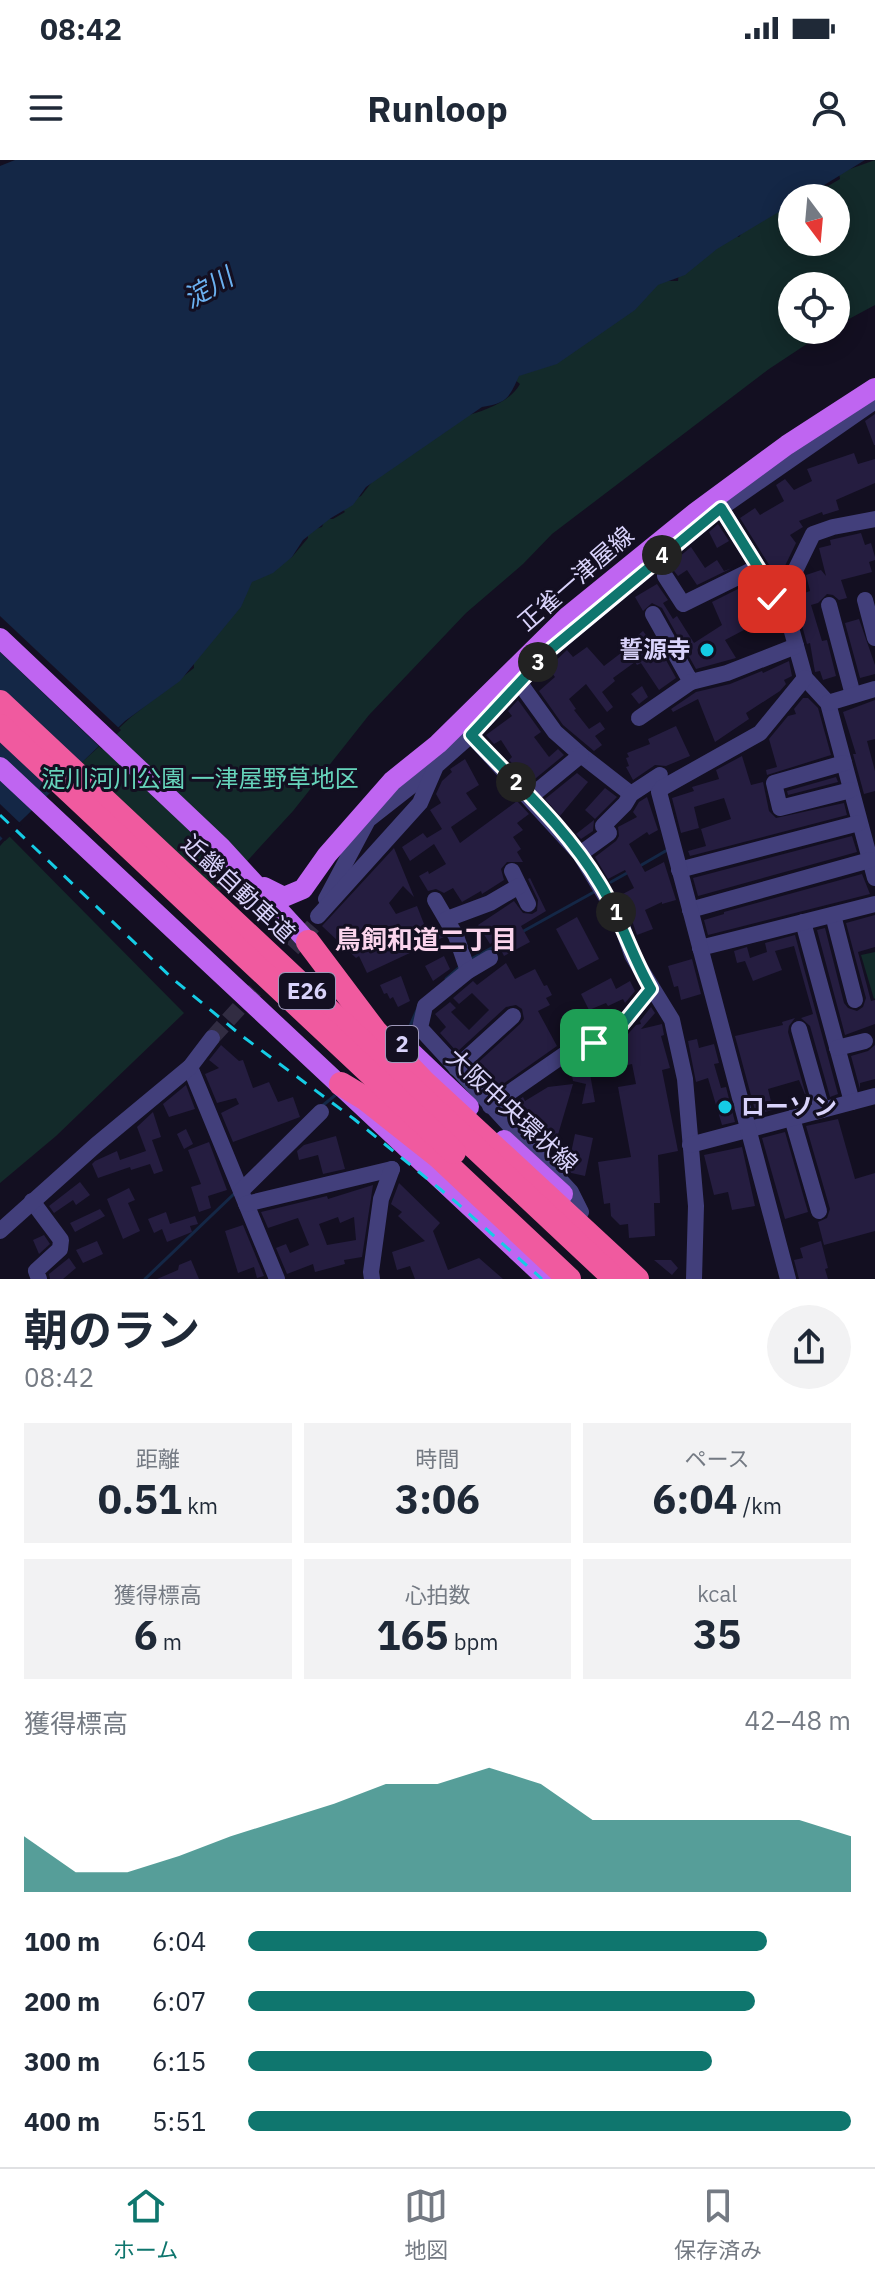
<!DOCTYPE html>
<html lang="ja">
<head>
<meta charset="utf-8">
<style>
  body { margin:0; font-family:"IBM Plex Sans","Noto Sans JP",sans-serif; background:#f2f2f3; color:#1f2937; height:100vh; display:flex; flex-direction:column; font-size:30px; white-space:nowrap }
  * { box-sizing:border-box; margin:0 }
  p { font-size:26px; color:#747a83 }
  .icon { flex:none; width:44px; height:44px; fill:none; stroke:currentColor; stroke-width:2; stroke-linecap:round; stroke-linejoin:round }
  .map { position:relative; height:1119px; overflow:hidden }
  .drawer { display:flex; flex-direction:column; background:#fff; flex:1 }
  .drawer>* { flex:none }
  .needle { width:52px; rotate:164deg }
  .fabs { position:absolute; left:778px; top:24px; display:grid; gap:16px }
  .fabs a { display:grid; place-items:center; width:72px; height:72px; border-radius:50%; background:#fff; box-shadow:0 4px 20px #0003; font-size:40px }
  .pin { position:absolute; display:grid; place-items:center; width:68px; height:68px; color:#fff; margin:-34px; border-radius:16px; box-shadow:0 4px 12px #0006 }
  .km { position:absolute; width:40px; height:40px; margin:-20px; border-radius:50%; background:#222; color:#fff; font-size:22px; line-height:40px; text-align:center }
  .round { display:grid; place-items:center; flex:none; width:84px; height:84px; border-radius:42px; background:#f2f2f3 }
  .headline { display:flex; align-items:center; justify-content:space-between; height:136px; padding:0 24px }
  h1 { font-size:44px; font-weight:700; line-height:60px }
  .figures { display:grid; grid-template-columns:repeat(3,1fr); gap:12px; height:136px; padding:8px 24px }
  .figures div { display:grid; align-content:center; border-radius:0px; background:#f2f2f3; text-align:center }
  .figures b { font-size:40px; font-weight:700 }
  .figures small { font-size:22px; font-weight:400 }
  .figures p { font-size:22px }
  .chart { height:224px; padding:16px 24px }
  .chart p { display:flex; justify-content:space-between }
  .chart svg { width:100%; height:144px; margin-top:8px; fill:#0f766e; opacity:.7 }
  ul { padding:0 24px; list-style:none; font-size:26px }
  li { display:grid; grid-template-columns:128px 96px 1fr; align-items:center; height:60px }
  li i { height:20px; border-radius:10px; background:#0f766e }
  .status { display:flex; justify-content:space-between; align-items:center; height:56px; padding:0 40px; background:#fff; direction:ltr }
  .status svg { height:22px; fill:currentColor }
  header { display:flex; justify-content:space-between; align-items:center; height:104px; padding:0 24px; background:#fff; font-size:36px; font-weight:700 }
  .dock { display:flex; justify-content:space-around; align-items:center; height:112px; border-top:2px solid #e0e1e3; background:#fff; font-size:22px; color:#747a83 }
  .dock a { display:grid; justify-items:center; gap:4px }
  .dock .selected { color:#0f766e }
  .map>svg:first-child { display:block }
  .green { fill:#132a2a }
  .water { fill:#142746 }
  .pier { fill:#130f21 }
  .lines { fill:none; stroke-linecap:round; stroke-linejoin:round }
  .stream { stroke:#142746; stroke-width:3 }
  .building { fill:#251d40; fill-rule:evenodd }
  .minor-tunnel { stroke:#312c42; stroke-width:16; stroke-dasharray:16 8; stroke-linecap:butt }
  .minor { stroke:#423f7b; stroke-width:16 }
  .major { stroke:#bf65f1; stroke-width:20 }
  .highway { stroke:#f05a9f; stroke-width:24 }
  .rail { stroke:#15cce5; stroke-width:3; stroke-dasharray:12 10; stroke-linecap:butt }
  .highway-bridge { stroke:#f05a9f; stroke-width:24 }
  .route-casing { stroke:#fff; stroke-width:16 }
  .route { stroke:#0f766e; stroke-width:10 }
  .poi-dot { fill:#15cce5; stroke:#130f21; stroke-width:3 }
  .labels { text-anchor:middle; stroke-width:6; stroke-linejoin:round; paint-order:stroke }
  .shield { fill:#130f21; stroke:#9e98ba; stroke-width:2 }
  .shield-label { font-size:22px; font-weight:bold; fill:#d9d3fb }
  .street-label { font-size:24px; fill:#d9d3fb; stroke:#130f21 }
  .poi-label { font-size:24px; font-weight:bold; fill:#d9d3fb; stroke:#130f21; text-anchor:end }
  .park-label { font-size:24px; fill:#66d4bb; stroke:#130f21 }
  .water-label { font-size:26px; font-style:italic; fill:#6bb1f1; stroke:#130f21 }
  .neighbourhood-label { font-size:26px; font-weight:bold; fill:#fbd5ed; stroke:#130f21 }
</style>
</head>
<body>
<div class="status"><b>08:42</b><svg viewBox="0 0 49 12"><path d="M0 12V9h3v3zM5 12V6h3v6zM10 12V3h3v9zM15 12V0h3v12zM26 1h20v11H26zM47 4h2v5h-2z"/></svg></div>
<header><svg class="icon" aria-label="menu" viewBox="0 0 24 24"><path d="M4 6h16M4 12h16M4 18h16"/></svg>Runloop<svg class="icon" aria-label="person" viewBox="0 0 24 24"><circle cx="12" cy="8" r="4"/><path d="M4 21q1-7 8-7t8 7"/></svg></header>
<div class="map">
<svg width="875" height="1119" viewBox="0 0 875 1119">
  <rect width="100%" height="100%" fill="#130f21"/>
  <g class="green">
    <path d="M875,0v145l-39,21v-40h-44v44h36l-59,39 -217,165 -29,30 -57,49 -97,102 -76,96 -87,95 -142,-127 67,-62 63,-49 -1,-12 58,-76 41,-23 16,-19v-7l14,-4 3,-8h8l12,-7 -6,-7 22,-9 14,-18 90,-62c19,-5 45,-14 55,-32l-6,-5 146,-98h18l1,-10 53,-37 7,3 6,-8 47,-25v38h44v-44h-38l9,-8h12l5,-5 4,1 12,-7 -1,-6z"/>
    <polygon points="9,676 184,853 56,976 0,1023 0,686"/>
    <polygon points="875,792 875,838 874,839 861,795"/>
  </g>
  <path class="water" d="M15,0h850l-62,38h-11v6l-75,45 -32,26 -27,10 -23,25 -78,54 -38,12c-10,22 -12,27 -37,31l-116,80 -13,18 -22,13 -28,22 -11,17 -19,16 -21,9 -11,25 -61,74 -55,40 -125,120v-675z"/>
  <g class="pier">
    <polygon points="0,456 121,570 102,589 0,492"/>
    <polygon points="0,644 22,665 5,681 0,676"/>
  </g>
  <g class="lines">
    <g class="stream">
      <polyline points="638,707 669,689"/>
      <polyline points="611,722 627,713"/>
      <polyline points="520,773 594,732"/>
      <polyline points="471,799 499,784"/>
      <polyline points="446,819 461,806"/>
      <polyline points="397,879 409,868 420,843"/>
      <polyline points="322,946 338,933"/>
      <polyline points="145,1119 235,1033"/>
    </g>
  </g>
  <g class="building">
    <polygon points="875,254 875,285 874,285 865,261"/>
    <polygon points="854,293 858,304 875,299 875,323 836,340 839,350 823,355 822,352 799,361 803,367 790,375 796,383 784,408 776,416 740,358 755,348 760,355 784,341 776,325 785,319 794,330 812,321 807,309"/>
    <polygon points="718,364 729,381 717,388 709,372"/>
    <polygon points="861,373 865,385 871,383 875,397 875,400 869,402 872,412 841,420 847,438 839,440 833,435 827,434 818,443 811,445 822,481 827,480 836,516 823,520 820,511 815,512 810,483 807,484 796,443 797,438 803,436 802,434 810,431 806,415 821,410 826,416 819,388 831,385 830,380"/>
    <polygon points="691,387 705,408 717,400 724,411 732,408 697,425 687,410 678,416 671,407 681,400 679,397"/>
    <polygon points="754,421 760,437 751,441 761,461 725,480 736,498 696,509 662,448 652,443 643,451 635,437 657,424 668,440 663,443 673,459 677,456 694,483 722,465 712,442"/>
    <polygon points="859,459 875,505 875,514 860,518 845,463"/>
    <polygon points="643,471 654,486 657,484 676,518 659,530 641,503 637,505 635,502 613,518 615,521 602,532 613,547 607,552 586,524 569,539 576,549 574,550 589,569 600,562 605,569 595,576 602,585 594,591 563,565 539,531 555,517 548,508 567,490 573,497 587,487 604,506 638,480 636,477"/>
    <polygon points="789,501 792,516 784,520 786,524 780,531 746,553 749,559 715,582 698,539 673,552 671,549 696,532 730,524 762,511 763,513"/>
    <polygon points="642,526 648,537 639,544 631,534"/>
    <polygon points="803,538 808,538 818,548 831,595 767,615 766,610 777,607 769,579 788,556 796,554 794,549"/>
    <polygon points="518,540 541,572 534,577 549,597 558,589 564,595 530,623 509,600 512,597 501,580 494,584 486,575 512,556 508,551"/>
    <polygon points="875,540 875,579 867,581 875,611 875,631 864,634 853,594 856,594 843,552"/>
    <polygon points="676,566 690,596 666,606 655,605 633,620 626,607 629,606 626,598 629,597 627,593 650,584 648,579"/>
    <polygon points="742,596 751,625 763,622 769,651 776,658 844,643 847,655 690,696 688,691 706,686 701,669 731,659 724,638 694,647 699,668 681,673 672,638 694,631 692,627 719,619 716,610"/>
    <polygon points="465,599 479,625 466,633 477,649 451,667 460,683 517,641 529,654 517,663 523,670 513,677 521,689 517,692 523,702 507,702 501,709 504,720 482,734 481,731 462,742 453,728 444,733 436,729 428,731 419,716 428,711 429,714 446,704 434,684 410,701 402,687 423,673 427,678 442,669 430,650 441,643 436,634 442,621 452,612 450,609"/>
    <polygon points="577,613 588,622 560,656 545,639"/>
    <polygon points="836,617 838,622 788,635 787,631"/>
    <polygon points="605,628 617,637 595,659 585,650"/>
    <polygon points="647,637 658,670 649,675 647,672 629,684 645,712 664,702 676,740 662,744 662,742 645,750 653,769 637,775 630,755 619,736 634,728 625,710 608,719 595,697 616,681 619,676 618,667 637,657 633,652 639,642"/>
    <polygon points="594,660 593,671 581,679 576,674"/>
    <polygon points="852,676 857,692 698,736 693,718"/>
    <polygon points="394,688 414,737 403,726 389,743 396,754 417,746 424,764 419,768 422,775 439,768 444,777 367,813 359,796 356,798 322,766"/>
    <polygon points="862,714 870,734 708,775 704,760 724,754 724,752"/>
    <polygon points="530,718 546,751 521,766 530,782 504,796 496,780 490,784 478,765 514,741 523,753 532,754 537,751 538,740 528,719"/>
    <polygon points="875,755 875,787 858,792 871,841 875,840 875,864 845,875 817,770 825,768 844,843 848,848 857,851 863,847 866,838 846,763"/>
    <polygon points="577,757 599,799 578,810 556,769"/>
    <polygon points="795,775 838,934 830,937 810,866 801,858 813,854 794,786 775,791 782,810 753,821 745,801 737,803 734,791 747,787 750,798 767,792 765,783"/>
    <polygon points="444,796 450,809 433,821 425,806"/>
    <polygon points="692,799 701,834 681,840 678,826 674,827 668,806"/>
    <polygon points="506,803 515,819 535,809 544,826 547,825 552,835 546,838 550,845 538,851 557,886 493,931 472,908 520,864 524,859 522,849 516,845 506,847 457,892 440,873 446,867 435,854 450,842 456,848 451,852 469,870 489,850 472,833 459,844 453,838 473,821 477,825"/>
    <polygon points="401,816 410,841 398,847 393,837 390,839 387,833 384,834 380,825"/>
    <polygon points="611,818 616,829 630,821 635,831 625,843 623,839 608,846 606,843 589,850 581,834"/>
    <polygon points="651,847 655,853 641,869 662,864 664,875 661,876 670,908 662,910 678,991 658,995 660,1043 654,1043 655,1076 629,1078 628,1064 620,1065 611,1056 610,1043 604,1044 598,1002 631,997 618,927 636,924 632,904 619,907 615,888 621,887 621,882 636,865 641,864 640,861"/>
    <polygon points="795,858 789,866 788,872 808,942 799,920 768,929 773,950 756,954 735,876 783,865 782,862"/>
    <polygon points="697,879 699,888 714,884 719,903 714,904 721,928 726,927 735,962 722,965 708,918 696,922 688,881"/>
    <polygon points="221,885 239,901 243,900 253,928 269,922 278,942 293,937 300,957 233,982 221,953 239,944 236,938 217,943 205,914 219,908 209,900"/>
    <polygon points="875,885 875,919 860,923 860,929 851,896 868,891"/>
    <polygon points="589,908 595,942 582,944 586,924 573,921 571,910"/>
    <polygon points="573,924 557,978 541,983 537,979 531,951 517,956 508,947 523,937 525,941 548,927"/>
    <polygon points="186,925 195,949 169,957 163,944"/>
    <polygon points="153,952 161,977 152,980 163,1011 154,1014 150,1004 131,1010 130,1007 98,1018 92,1004 95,1001 117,991 120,1000 146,991 137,967"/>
    <polygon points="838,959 855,1019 875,1013 875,1071 824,1085 818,1062 827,1058 830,1049 806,966"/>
    <polygon points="186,969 193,984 184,989 177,974"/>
    <polygon points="785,972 808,1052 785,1059 762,978"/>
    <polygon points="575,974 593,978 585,1016 567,1012"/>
    <polygon points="336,976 345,1009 323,1014 318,995 299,1000 297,991 304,985"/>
    <polygon points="209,982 227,1030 208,1036 211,1048 199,1052 191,1027 201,1024 188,990"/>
    <polygon points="742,987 755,1046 732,1050 728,1032 714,1035 704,995"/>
    <polygon points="80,1022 90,1035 76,1045 73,1040 54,1053 49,1046"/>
    <polygon points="399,1023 440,1063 433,1071 448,1110 479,1098 503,1119 415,1119 410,1106 397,1110 392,1092 425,1081 398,1056 402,1052 391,1044"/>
    <path d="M373,1025l-11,72 -18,3 1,4 -30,8 -2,-8 -26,10 -11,-26 10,-4 4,9 19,-8 -11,-27 -30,10 -7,-16 66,-16 1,3zM338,1057l2,6 14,-6 2,23 -29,5 -8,-21z"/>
    <polygon points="129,1028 135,1040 128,1043 140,1071 123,1079 107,1039"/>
    <polygon points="100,1049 105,1056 75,1072 70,1063"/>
    <polygon points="166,1052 170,1064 195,1056 198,1064 190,1066 192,1072 167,1082 162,1069 154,1073 148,1059"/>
    <polygon points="243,1065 264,1116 257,1118 254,1107 238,1113 225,1071"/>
    <polygon points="44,1075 50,1084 39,1094 33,1080"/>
    <polygon points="97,1081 103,1094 83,1103 76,1090"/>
    <polygon points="821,1081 828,1108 825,1109 828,1119 799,1119 794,1100 803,1098 800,1088"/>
    <polygon points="69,1098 76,1108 63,1119 50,1119 49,1114"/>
    <polygon points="191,1100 199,1119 157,1119 178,1110 179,1105"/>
    <polygon points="654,1100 671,1100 678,1108 672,1115"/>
  </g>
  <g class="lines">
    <polyline class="minor-tunnel" points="212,878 313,766"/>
    <g class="minor">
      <polyline points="721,348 774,433 784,443 805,518 828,543 875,718"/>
      <polyline points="665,416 683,444 758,407"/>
      <polyline points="865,440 875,478"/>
      <polyline points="784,443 794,413 813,374 833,367 875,359"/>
      <polyline points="829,445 853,535"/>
      <polyline points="653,454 691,522 727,513 796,486"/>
      <polyline points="519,522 555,572 581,595 631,634"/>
      <polyline points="828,543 875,529"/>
      <polyline points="639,558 691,522"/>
      <polyline points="471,575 580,694 620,760 632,795 672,860 685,919 696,1046 694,1119"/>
      <polyline points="844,603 774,623 780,648 851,630"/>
      <polyline points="530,637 581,595"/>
      <polyline points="580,694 609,673 603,666 625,644 631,634 660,615"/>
      <polyline points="679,710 859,663"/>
      <polyline points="512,711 528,744"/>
      <polyline points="326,739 368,660 433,609"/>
      <polyline points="435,740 456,776 468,811"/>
      <polyline points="690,750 870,700"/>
      <polyline points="833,755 855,840"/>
      <polyline points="318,756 420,643 436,606 471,575 551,489 721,348 875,241"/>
      <polyline points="447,759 490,743 519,726"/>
      <polyline points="803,762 852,942"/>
      <polyline points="700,788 875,744"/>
      <polyline points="490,798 468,811 425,846 420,868 571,1032 581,1052"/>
      <polyline points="799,869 822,950"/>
      <polyline points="837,888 865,881"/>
      <polyline points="190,907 277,1119"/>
      <polyline points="456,908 513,856"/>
      <polyline points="490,946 565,894 616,872 651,829"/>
      <polyline points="792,958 819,1051"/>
      <polyline points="690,985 875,936"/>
      <polyline points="241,1031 321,952"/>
      <polyline points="32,1041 61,1080 60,1089 36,1111 39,1119"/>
      <polyline points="246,1044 392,1009"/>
      <polyline points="0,1071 96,985 190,907 212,878"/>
      <polyline points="372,1119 371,1112 381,1039 392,1009"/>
      <polyline points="788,1119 659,632 662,628 760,573 805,518"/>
    </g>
    <g class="major">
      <polyline points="0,478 221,687 318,793"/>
      <polyline points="0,607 547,1119"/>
      <polyline points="264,727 284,737 303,729 327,695 392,621 438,584 568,456 696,352 787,285 875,228"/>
      <polyline points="405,886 469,947"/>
      <polyline points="504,980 563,1034"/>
    </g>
    <g class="highway">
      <polyline points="308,782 375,871 424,922 637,1119"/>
      <polyline points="341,924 366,939 438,996 569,1119"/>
    </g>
    <polyline class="rail" points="0,655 173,819 242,876 354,959 457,1043 542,1119"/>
    <g class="highway-bridge">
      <polyline points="0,542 615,1119"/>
      <polyline points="0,566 454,992"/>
    </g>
  </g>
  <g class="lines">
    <g class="route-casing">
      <path id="route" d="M594,883l22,-11 35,-43c-20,-34 -30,-71 -51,-105 -33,-56 -85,-102 -129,-149l80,-86 170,-141 53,85 -2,6"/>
    </g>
    <use href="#route" class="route"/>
  </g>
  <g class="poi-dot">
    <circle cx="707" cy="490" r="8"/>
    <circle cx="725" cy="947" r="8"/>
  </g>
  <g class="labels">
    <g class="shield">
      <rect x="279" y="813" width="56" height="36" rx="6"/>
      <rect x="386" y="866" width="32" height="36" rx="6"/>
    </g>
    <g class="shield-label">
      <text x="307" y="839">E26</text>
      <text x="402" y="892">2</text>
    </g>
    <g class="street-label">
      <text transform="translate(576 419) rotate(-41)" y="8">正雀一津屋線</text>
      <text transform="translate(238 729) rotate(43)" y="8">近畿自動車道</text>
      <text transform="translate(512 951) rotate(43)" y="8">大阪中央環状線</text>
    </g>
    <g class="poi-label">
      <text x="691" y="498">誓源寺</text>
      <text x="741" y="955" text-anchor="start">ローソン</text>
    </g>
    <g class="park-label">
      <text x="200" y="627">淀川河川公園 一津屋野草地区</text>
    </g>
    <g class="water-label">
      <text transform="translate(208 128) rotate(-30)" y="9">淀川</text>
    </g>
    <g class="neighbourhood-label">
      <text x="426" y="789">鳥飼和道二丁目</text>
    </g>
  </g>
</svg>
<div class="fabs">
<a><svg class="needle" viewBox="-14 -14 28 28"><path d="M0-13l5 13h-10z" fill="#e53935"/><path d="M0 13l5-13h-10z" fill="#747a83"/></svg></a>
<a><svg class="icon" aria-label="locate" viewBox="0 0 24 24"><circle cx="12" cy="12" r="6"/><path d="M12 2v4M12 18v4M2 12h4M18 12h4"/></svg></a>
</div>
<div class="pin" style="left:594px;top:883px;background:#1e9e55"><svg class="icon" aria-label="arrive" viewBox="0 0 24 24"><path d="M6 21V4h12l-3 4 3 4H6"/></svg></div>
<div class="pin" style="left:772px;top:439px;background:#d93025"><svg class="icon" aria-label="check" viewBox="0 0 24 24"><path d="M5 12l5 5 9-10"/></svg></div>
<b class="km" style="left:616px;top:752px">1</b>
<b class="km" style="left:516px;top:622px">2</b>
<b class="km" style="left:538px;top:502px">3</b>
<b class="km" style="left:662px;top:395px">4</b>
</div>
<section class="drawer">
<div class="headline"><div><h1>朝のラン</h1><p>08:42</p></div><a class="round"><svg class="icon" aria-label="share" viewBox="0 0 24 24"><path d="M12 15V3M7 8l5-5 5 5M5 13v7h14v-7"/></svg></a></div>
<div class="figures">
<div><p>距離</p><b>0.51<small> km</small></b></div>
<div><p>時間</p><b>3:06</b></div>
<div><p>ペース</p><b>6:04<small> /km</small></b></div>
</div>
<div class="figures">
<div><p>獲得標高</p><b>6<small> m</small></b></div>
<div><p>心拍数</p><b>165<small> bpm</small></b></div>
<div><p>kcal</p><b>35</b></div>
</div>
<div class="chart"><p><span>獲得標高</span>42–48 m</p>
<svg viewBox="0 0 160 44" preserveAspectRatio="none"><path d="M0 44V27L10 38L20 38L30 33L40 27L50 22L60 17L70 11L80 11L90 6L100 11L110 22L120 22L130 22L140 22L150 22L160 27V44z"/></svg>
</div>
<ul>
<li><b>100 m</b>6:04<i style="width:86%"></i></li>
<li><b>200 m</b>6:07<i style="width:84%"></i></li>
<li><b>300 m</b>6:15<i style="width:77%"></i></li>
<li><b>400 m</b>5:51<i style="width:100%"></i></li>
</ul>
</section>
<nav class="dock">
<a class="selected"><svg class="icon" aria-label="home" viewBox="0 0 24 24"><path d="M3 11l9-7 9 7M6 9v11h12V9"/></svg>ホーム</a>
<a><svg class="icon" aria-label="map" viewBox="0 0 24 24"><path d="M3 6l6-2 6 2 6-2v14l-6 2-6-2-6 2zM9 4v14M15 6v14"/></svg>地図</a>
<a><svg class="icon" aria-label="saved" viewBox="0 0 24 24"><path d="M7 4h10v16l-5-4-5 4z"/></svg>保存済み</a>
</nav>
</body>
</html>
